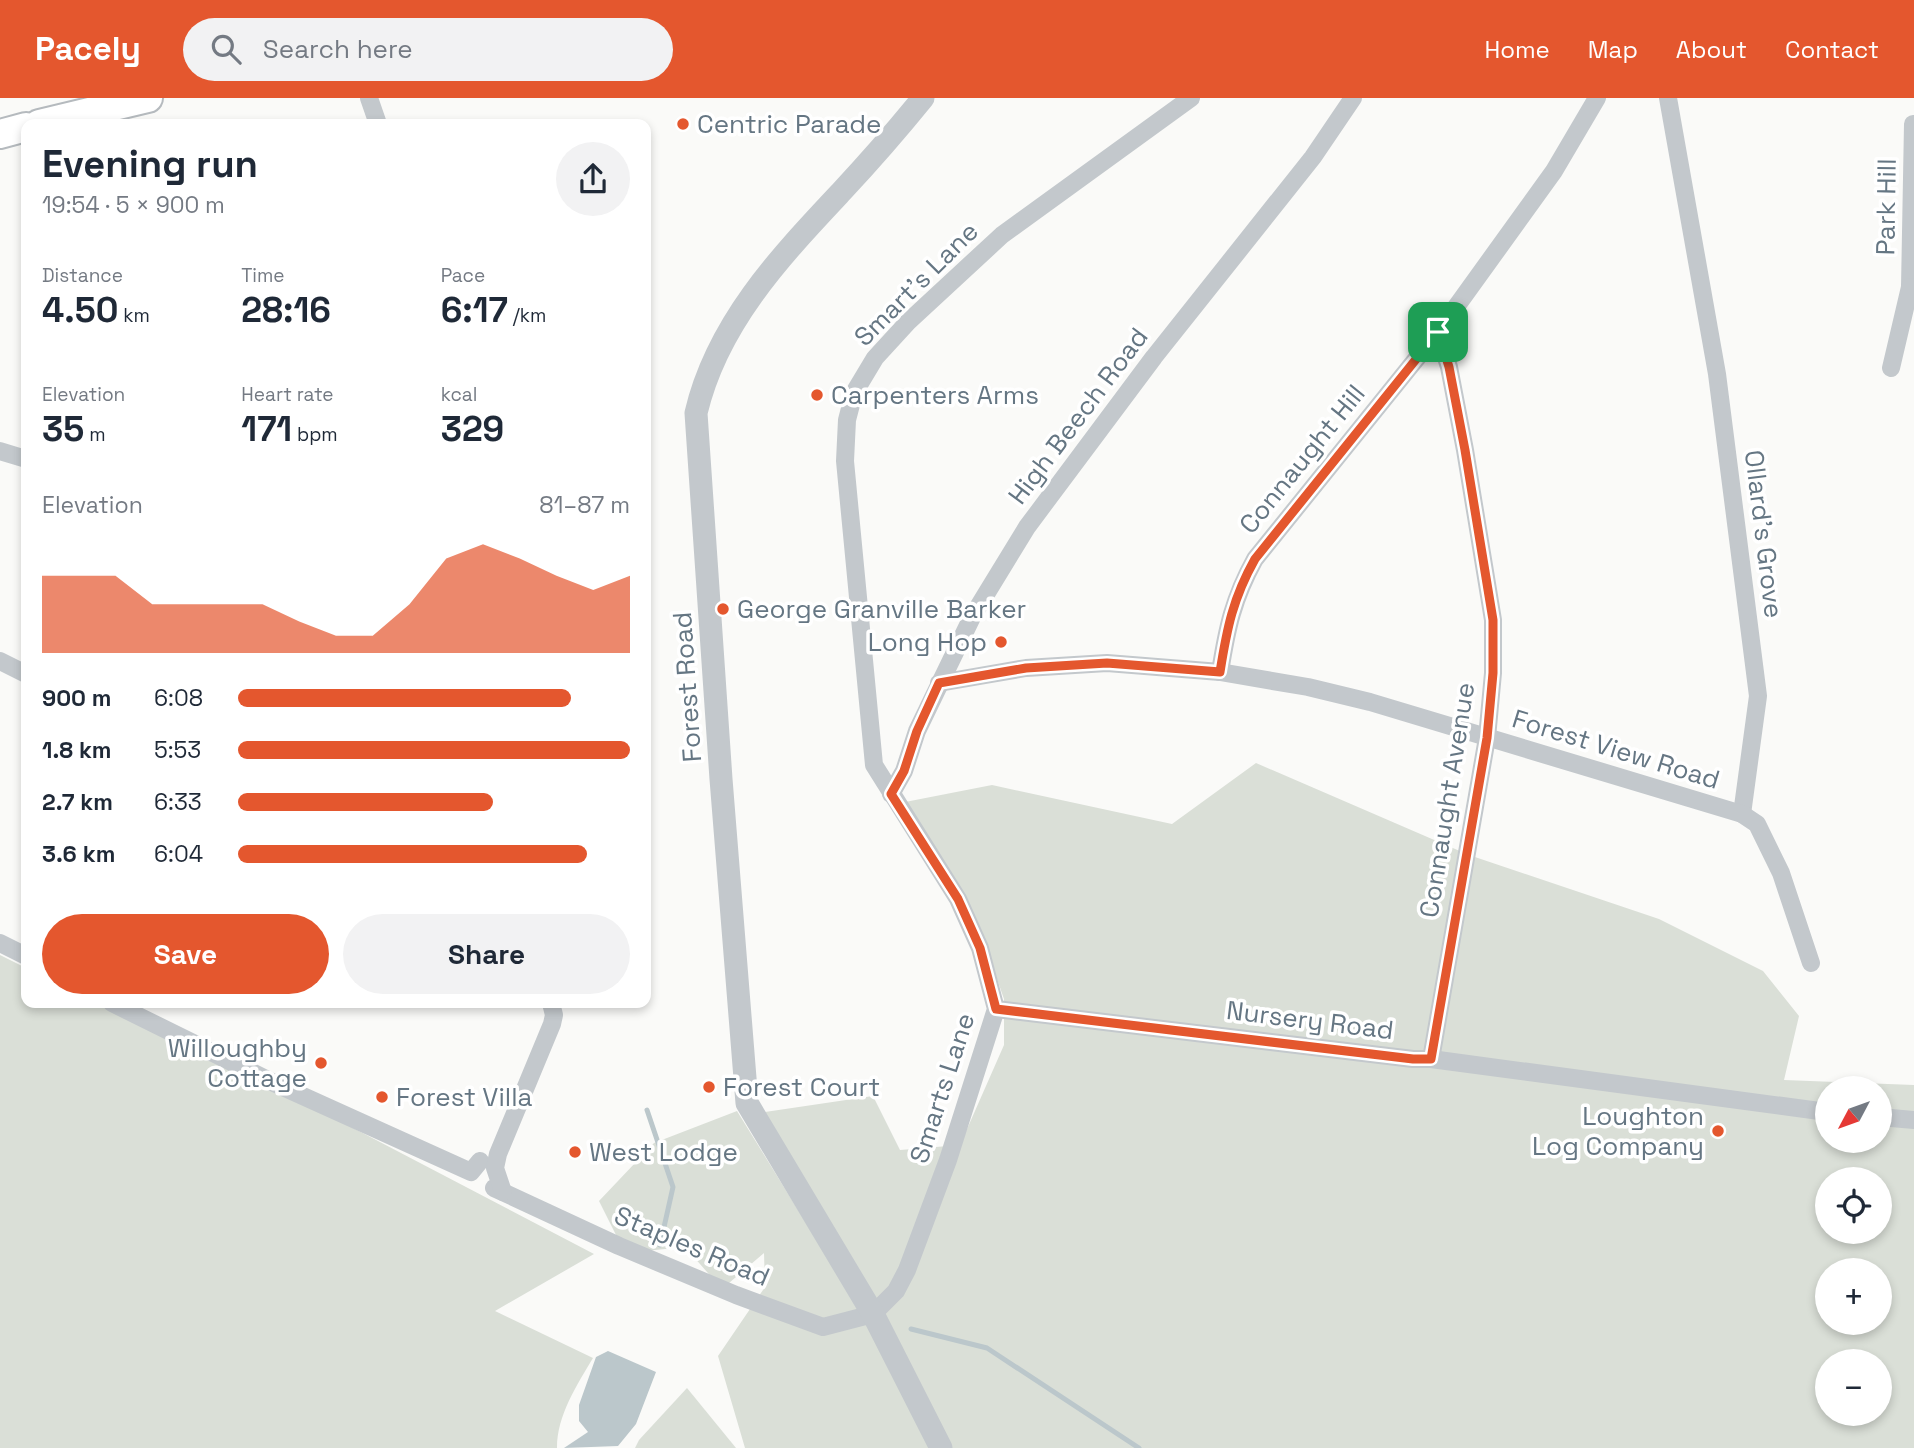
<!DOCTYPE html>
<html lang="en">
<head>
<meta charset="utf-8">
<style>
  body { margin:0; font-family:"Space Grotesk",sans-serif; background:#f2f2f3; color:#1f2937; height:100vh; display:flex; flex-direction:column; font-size:26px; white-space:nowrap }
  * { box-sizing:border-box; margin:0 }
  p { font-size:23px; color:#747a83 }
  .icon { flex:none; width:38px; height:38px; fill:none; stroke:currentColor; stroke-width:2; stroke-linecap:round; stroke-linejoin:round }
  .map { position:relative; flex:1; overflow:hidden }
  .details { position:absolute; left:21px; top:21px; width:630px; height:889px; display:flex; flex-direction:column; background:#fff; border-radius:14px; box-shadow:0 4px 10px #0003 }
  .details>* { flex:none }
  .needle { width:46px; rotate:229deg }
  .fabs { position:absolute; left:1815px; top:978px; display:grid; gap:14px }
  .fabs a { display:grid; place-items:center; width:77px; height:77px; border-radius:50%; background:#fff; box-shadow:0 4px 10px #0003; font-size:35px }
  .pin { position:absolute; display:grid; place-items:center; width:60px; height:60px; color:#fff; margin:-30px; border-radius:14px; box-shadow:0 4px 10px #0006 }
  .round { display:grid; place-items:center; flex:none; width:74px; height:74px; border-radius:37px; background:#f2f2f3 }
  .overview { display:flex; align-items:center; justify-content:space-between; height:119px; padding:0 21px }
  h1 { font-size:38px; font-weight:700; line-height:52px }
  .metrics { display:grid; grid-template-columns:repeat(3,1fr); gap:10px; height:119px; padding:7px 21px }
  .metrics div { display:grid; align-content:center }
  .metrics b { font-size:35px; font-weight:700 }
  .metrics small { font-size:19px; font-weight:400 }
  .metrics p { font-size:19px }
  .chart { height:196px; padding:14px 21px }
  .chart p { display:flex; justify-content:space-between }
  .chart svg { width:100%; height:126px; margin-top:7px; fill:#e4572e; opacity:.7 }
  .action { display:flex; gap:14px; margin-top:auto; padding:14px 21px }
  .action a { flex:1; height:80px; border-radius:42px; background:#e4572e; color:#fff; font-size:28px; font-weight:700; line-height:80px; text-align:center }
  .action a+a { background:#f2f2f3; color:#1f2937 }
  ul { padding:0 21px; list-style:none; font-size:23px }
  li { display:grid; grid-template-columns:112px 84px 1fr; align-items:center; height:52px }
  li i { height:18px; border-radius:9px; background:#e4572e }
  header { display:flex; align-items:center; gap:42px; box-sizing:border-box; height:98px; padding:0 35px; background:#e4572e; color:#fff }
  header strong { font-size:33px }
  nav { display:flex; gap:38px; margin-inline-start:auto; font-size:24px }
  .search { width:490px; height:63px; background:#f2f2f3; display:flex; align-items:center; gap:18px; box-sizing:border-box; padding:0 24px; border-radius:38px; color:#747a83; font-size:26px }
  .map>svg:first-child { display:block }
  .green { fill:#dadfd7; fill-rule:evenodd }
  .water { fill:#bbc7cb }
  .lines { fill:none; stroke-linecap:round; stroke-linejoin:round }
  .stream { stroke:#bbc7cb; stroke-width:5 }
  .primary-casing { stroke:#b5babe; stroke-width:32 }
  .minor { stroke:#c3c8cc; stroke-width:18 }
  .tertiary { stroke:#c3c8cc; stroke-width:23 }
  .primary { stroke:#fff; stroke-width:28 }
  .route-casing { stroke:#fff; stroke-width:14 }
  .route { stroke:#e4572e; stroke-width:9 }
  .poi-dot { fill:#e4572e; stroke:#fff; stroke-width:2.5 }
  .labels { text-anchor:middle; stroke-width:7; stroke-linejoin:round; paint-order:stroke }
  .poi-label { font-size:26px; fill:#657683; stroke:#fff; text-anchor:start }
  .street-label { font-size:26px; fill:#657683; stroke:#fff }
</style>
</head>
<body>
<header>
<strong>Pacely</strong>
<div class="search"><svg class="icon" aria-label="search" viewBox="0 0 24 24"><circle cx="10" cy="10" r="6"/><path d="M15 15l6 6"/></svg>Search here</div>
<nav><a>Home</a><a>Map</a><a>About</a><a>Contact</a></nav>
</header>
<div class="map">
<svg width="1914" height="1350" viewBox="0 0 1914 1350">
  <rect width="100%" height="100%" fill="#fafaf8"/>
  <g class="green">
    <path d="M1256,665l213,92 190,64 104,52 36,45 -15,64 130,5v363h-966l-183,-336 108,-16 27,54 60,-5 44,-100v-46l-14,-40 -90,-156 92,-18 180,39zM1827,990h53v53h-53zM1827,1082h53v52h-53zM1827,1172h53v53h-53zM1827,1264h53v52h-53z"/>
    <path d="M0,857l26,13v35h71l237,115 260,136 -99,57 98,47c-16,27 -36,57 -36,90h-557z"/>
    <polygon points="737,1013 851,1198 935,1350 745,1350 718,1258 765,1189 764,1155 722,1191 685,1149 625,1155 599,1103 654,1045"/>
    <polygon points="687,1290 736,1350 635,1350 639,1342"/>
  </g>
  <polygon class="water" points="608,1253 656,1274 636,1326 618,1348 564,1350 588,1334 579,1323 579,1307 596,1259"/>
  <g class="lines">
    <g class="stream">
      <polyline points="647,1012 673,1089 660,1147"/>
      <polyline points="911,1231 987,1250 1139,1350"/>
    </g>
    <g class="primary-casing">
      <g id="primary">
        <polyline points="39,26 148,0"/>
        <polyline points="0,36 26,29"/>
      </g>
    </g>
    <g class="minor">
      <polyline points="369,0 378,26"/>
      <polyline points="1668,0 1717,276 1758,598 1742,716"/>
      <polyline points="1913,26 1910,189 1914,189"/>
      <polyline points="1891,270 1910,189"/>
      <polyline points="0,353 26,361"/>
      <polyline points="0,563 26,576"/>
      <path d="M1220,574c7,-44 13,-73 35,-113l183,-227 116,-161 43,-73"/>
      <polyline points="939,585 1026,570 1107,565 1220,574 1308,589 1370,604 1742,716 1757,726 1781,775 1811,865"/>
      <polyline points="891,696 904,673 917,633 972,519 1027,429 1154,259 1313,59 1353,0"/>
      <polyline points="0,845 26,858"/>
      <polyline points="112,905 274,985 471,1074 480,1063"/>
      <polyline points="996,911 1413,961 1431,961 1827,1014"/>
      <polyline points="1431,961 1487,640 1493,575 1493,522 1465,352 1449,269 1438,234"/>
      <polyline points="1880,1019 1914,1022"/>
      <polyline points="494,1090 619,1148 736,1197 823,1229 873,1216 896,1193 907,1172 948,1062 996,911 980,850 958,801 874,667 845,363 847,322 854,295 875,260 908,224 1002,137 1191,0"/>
      <polyline points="503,1094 495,1070 498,1056 552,926 554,917 551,905"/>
    </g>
    <path class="tertiary" d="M923,0c-26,32 -53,63 -81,93 -61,65 -125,132 -146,222l25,366 26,324 126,211 68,134"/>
    <use href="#primary" class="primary"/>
  </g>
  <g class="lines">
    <g class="route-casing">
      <path id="route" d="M1438,234l11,35 16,83 28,170v53l-6,65 -56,321h-18l-417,-50 -16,-61 -22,-49 -67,-105 13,-23 13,-40 22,-48 87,-15 81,-5 113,9c7,-44 13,-74 35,-113z"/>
    </g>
    <use href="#route" class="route"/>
  </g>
  <g class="poi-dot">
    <circle cx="683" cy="26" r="7"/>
    <circle cx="817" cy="297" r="7"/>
    <circle cx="723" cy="511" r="7"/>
    <circle cx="1001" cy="544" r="7"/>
    <circle cx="321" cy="965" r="7"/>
    <circle cx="709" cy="989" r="7"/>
    <circle cx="382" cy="999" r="7"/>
    <circle cx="1718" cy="1033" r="7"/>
    <circle cx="575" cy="1054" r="7"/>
  </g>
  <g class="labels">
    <g class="poi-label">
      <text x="697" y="35">Centric Parade</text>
      <text x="831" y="306">Carpenters Arms</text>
      <text x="737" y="520">George Granville Barker</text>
      <text x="987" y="553" text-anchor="end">Long Hop</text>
      <text x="307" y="959" text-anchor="end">Willoughby<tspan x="307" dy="30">Cottage</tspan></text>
      <text x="723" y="998">Forest Court</text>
      <text x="396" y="1008">Forest Villa</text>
      <text x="1704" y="1027" text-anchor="end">Loughton<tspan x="1704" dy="30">Log Company</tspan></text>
      <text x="589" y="1063">West Lodge</text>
    </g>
    <g class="street-label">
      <text transform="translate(1886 109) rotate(-89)" y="9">Park Hill</text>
      <text transform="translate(916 186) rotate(-45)" y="9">Smart's Lane</text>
      <text transform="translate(1078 318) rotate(-53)" y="9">High Beech Road</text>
      <text transform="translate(1302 361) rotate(-51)" y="9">Connaught Hill</text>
      <text transform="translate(1764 436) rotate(83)" y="9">Ollard's Grove</text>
      <text transform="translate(687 589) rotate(-94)" y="9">Forest Road</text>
      <text transform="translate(1616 651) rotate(17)" y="9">Forest View Road</text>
      <text transform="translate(1447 702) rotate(-81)" y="9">Connaught Avenue</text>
      <text transform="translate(1310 922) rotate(7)" y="9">Nursery Road</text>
      <text transform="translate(942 990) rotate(-72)" y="9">Smarts Lane</text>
      <text transform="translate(692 1148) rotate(23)" y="9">Staples Road</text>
    </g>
  </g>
</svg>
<div class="fabs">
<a><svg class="needle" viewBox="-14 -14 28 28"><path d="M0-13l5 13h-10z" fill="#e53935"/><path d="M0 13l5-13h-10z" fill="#747a83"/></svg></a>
<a><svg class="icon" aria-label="locate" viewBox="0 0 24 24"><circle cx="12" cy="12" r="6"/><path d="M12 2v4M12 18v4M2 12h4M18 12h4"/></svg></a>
<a>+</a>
<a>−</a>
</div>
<div class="pin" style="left:1438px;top:234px;background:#1e9e55"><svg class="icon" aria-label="arrive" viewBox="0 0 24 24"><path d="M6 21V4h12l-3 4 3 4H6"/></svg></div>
<section class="details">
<div class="overview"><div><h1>Evening run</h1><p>19:54 · 5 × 900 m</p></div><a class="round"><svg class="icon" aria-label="share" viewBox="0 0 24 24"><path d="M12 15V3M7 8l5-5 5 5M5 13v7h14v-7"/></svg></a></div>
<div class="metrics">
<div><p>Distance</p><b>4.50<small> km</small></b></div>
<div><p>Time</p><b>28:16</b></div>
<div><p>Pace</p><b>6:17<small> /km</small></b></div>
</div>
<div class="metrics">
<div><p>Elevation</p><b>35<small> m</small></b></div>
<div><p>Heart rate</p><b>171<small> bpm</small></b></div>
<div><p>kcal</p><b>329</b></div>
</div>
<div class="chart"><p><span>Elevation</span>81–87 m</p>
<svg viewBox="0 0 160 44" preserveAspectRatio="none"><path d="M0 44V17L10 17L20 17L30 27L40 27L50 27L60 27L70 33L80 38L90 38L100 27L110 11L120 6L130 11L140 17L150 22L160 17V44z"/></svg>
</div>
<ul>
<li><b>900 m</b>6:08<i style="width:85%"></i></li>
<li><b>1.8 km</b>5:53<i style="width:100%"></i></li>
<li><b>2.7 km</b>6:33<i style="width:65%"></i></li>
<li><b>3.6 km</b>6:04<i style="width:89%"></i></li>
</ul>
<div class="action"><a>Save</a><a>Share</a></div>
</section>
</div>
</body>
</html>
